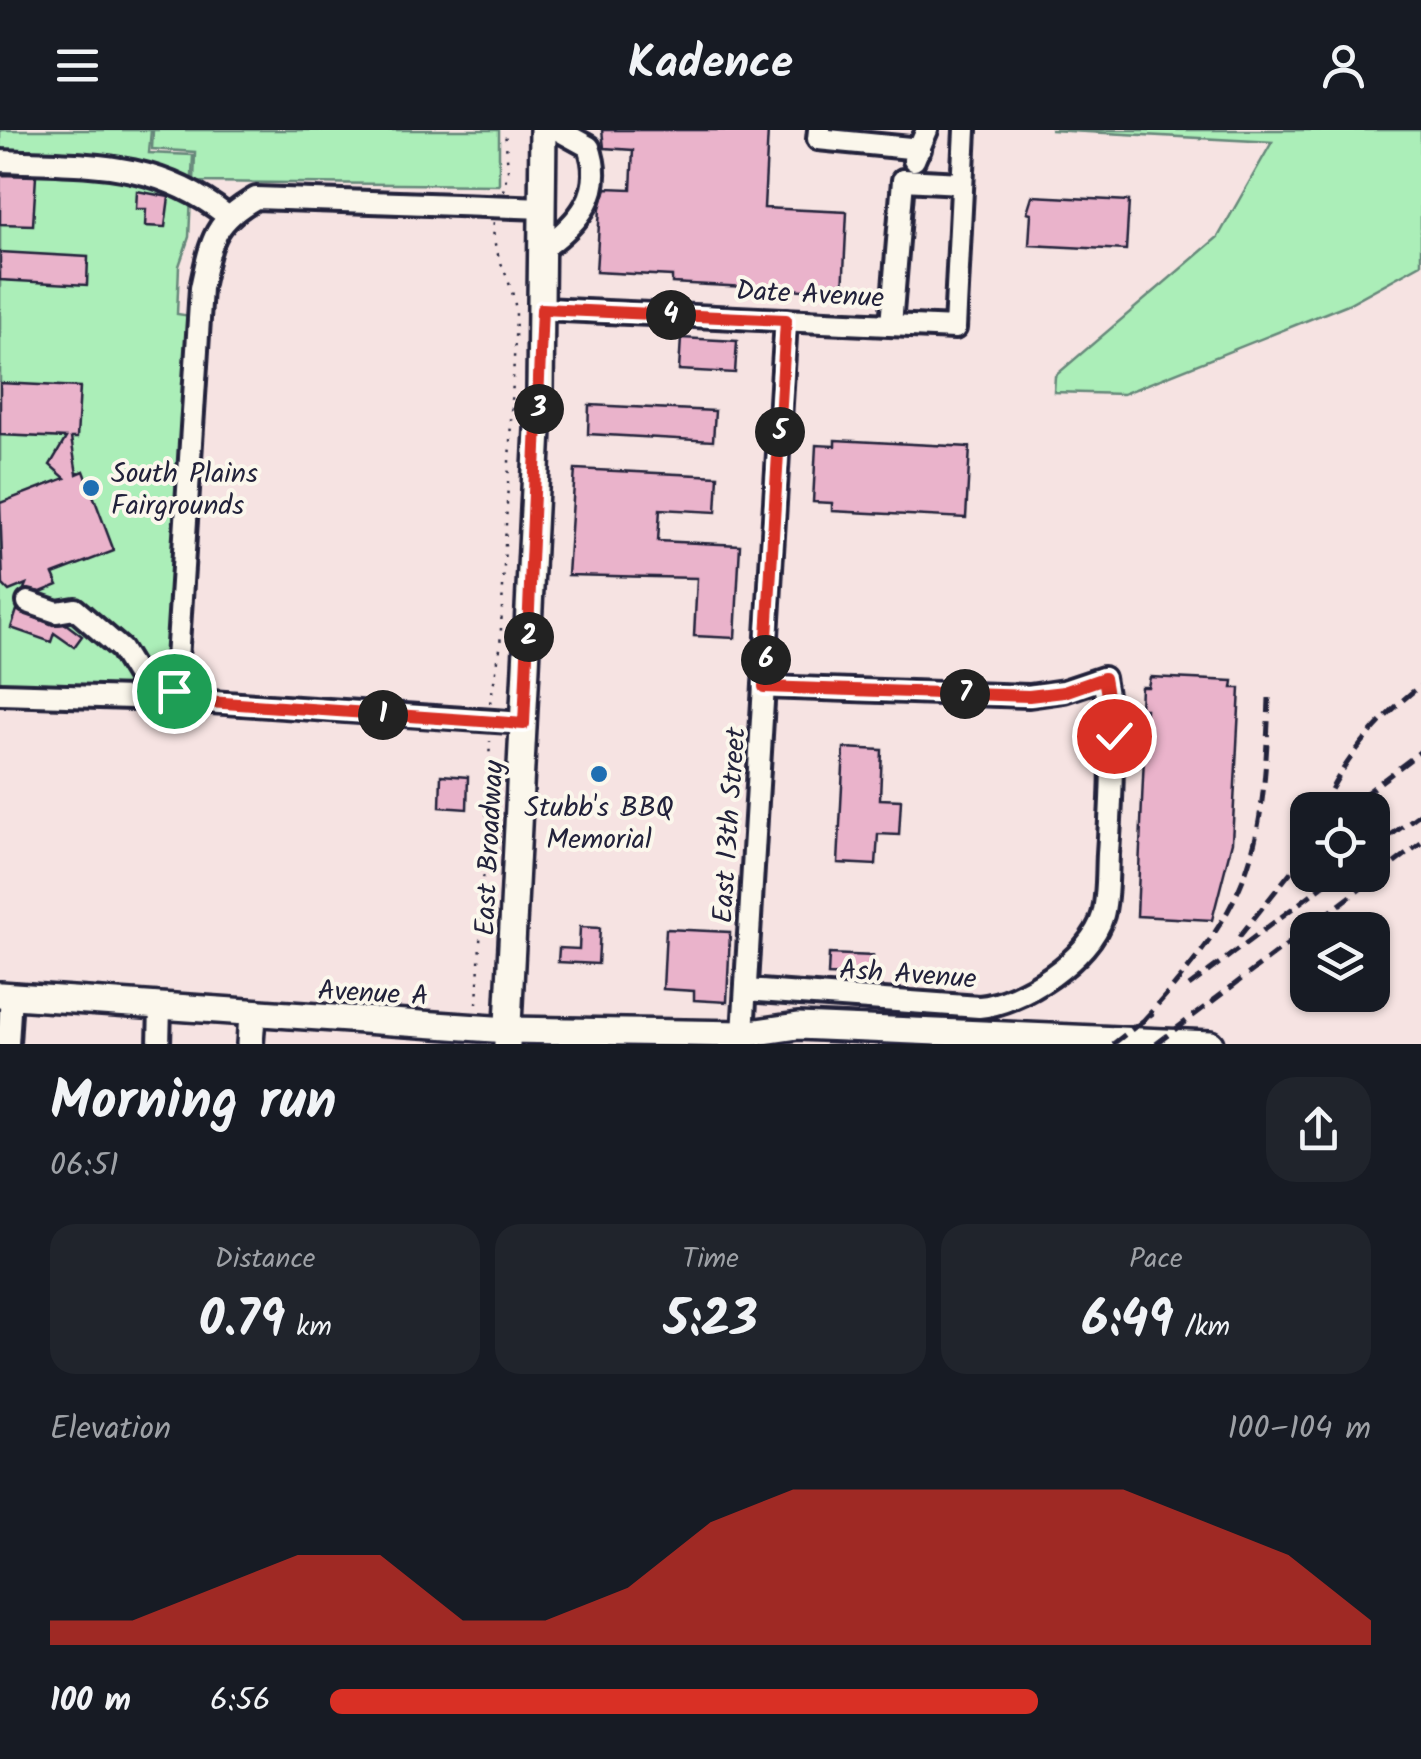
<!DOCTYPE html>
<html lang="en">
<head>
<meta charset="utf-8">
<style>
  body { margin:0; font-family:Kalam,sans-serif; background:#20242c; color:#f1f3f6; height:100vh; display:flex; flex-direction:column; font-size:38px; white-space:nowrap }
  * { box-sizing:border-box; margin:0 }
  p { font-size:32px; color:#9ea1a6 }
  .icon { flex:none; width:55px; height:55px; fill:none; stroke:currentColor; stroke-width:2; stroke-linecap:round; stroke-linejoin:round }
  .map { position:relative; height:914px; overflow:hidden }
  .details { display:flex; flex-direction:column; background:#171b24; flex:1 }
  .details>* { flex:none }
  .controls { position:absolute; left:1290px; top:662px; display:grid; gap:20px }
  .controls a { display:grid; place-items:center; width:100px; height:100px; border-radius:20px; background:#171b24; box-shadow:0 2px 8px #0004; font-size:50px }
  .pin { position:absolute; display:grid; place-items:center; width:85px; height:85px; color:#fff; margin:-42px; border:5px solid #fff; border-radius:50%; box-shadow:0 2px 10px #0007 }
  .km { position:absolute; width:50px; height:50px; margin:-25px; border-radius:50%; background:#222; color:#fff; font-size:28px; line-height:50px; text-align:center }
  .round { display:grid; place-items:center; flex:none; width:105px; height:105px; border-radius:30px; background:#20242c }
  .headline { display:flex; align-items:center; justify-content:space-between; height:170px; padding:0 50px }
  h1 { font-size:55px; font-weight:700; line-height:75px }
  .stats { display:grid; grid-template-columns:repeat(3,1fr); gap:15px; height:170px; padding:10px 50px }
  .stats div { display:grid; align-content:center; border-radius:25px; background:#20242c; text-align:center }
  .stats b { font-size:50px; font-weight:700 }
  .stats small { font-size:28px; font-weight:400 }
  .stats p { font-size:28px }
  .chart { height:280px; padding:20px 50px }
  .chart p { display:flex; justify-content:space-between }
  .chart svg { width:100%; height:180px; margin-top:10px; fill:#d93025; opacity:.7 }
  ul { padding:0 50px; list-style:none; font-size:32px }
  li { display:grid; grid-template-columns:160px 120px 1fr; align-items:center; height:75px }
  li i { height:25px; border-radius:12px; background:#d93025 }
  header { display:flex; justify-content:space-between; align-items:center; height:130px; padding:0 50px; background:#171b24; font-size:45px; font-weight:700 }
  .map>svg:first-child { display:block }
  .green { fill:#abeeb8; stroke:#66887a; stroke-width:2.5 }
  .building { fill:#eab3cb; stroke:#22223b; stroke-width:2.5 }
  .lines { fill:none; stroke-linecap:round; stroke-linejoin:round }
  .minor-casing { stroke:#22223b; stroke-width:28 }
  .major-casing { stroke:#22223b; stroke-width:32 }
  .path { stroke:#22223b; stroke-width:2.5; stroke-dasharray:2.5 8; stroke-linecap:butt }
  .minor { stroke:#fbf7ec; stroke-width:20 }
  .major { stroke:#fbf7ec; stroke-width:25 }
  .rail { stroke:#22223b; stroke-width:5; stroke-dasharray:15 8; stroke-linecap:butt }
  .route-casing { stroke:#fff; stroke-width:20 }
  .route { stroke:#d93025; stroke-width:12 }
  .poi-dot { fill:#1f6fb2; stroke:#fbf7ec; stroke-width:4 }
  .labels { text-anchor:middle; stroke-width:8; stroke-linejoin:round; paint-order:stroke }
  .street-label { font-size:28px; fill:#22223b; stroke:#fbf7ec }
  .poi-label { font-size:28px; fill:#22223b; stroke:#fbf7ec; text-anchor:start }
</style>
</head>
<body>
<header><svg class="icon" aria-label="menu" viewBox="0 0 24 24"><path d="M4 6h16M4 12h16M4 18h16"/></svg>Kadence<svg class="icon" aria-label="person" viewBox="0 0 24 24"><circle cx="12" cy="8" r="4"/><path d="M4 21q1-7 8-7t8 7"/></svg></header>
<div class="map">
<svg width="1421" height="914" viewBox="0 0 1421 914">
  <rect width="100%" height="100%" fill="#f6e3e2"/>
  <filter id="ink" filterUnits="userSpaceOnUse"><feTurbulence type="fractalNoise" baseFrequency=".01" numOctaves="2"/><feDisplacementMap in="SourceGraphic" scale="20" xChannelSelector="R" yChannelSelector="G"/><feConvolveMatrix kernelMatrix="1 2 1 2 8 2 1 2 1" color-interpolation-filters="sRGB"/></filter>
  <g filter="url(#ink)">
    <g class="green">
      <polygon points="0,0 151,0 149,23 193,25 189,107 179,136 177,184 191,186 171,539 138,563 0,556"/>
      <polygon points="153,0 499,0 499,55 194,52 195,22 152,19"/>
      <polygon points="1050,0 1421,0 1421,134 1348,174 1123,264 1054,262 1055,246 1218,107 1272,12"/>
    </g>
    <g class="building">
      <polygon points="602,0 768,0 764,78 847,82 843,162 672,153 672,146 596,142 600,78 606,58 631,59 633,20 604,18"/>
      <polygon points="0,45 36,46 33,95 0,94"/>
      <polygon points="137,61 169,67 165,97 145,96 146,79 136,79"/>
      <polygon points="1032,66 1129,71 1126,120 1029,115 1031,83 1027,82"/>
      <polygon points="0,122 88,127 87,155 0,150"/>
      <polygon points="681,208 737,211 735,243 679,240"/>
      <polygon points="0,253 80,257 77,308 71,308 77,344 84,341 114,421 53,444 58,455 41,462 24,459 26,454 9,461 3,455 0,373 65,348 50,335 66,308 0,305"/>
      <polygon points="589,275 715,281 713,311 588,304"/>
      <polygon points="835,310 970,317 966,388 832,381 832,373 813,372 816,315 835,316"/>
      <polygon points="575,339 718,346 716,382 660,379 658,411 740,415 735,508 694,506 697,448 568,445"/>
      <polygon points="17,480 53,495 66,494 82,506 74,517 54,503 51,512 11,498"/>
      <polygon points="1150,547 1233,551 1232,558 1240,558 1232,712 1212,790 1137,786 1146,579 1140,579 1141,557 1148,557"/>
      <polygon points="844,618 882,620 880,669 901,670 899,705 878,704 876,735 838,733"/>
      <polygon points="441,645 468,647 467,679 440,677"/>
      <polygon points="580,797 600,798 598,834 558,832 559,818 579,819"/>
      <polygon points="666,799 730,802 727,872 694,870 694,861 663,859"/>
      <polygon points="829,824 873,826 872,847 828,845"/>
    </g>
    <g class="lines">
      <g class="minor-casing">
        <g id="minor">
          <polyline points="819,0 818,9 920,19"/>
          <polyline points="914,30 927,0"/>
          <path d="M0,31c86,4 155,-2 226,54"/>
          <path d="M544,118c34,-25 62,-55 45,-101l-31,-17"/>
          <polyline points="542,179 955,198 965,0"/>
          <polyline points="891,195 903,50 962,53"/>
          <path d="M28,472l29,10 18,-3 46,40 27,44 18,6 9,-8 26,-403c10,-47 12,-66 55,-90l288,10"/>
          <polyline points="0,564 166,569 524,593"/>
          <path d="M746,860l233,17c42,-3 112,-49 124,-92 5,-19 4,-42 5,-61 4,-66 8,-110 -5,-176l-39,13 -35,5 -265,-9"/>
          <polyline points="743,904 786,190"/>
          <polyline points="8,914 11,865"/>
          <polyline points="159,914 160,877"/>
        </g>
      </g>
      <g class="major-casing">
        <g id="major">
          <polyline points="0,865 508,900 743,904 798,896 1210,914"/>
          <polyline points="250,914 252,886"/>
          <polyline points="507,914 540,260 543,0"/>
        </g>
      </g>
      <g class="path">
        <polyline points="503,61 508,40 505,0"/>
        <path d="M490,573l10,-54 16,-332c0,-36 -27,-63 -22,-95"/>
        <polyline points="477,874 490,611"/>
      </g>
      <use href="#minor" class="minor"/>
      <use href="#major" class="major"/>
      <g class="rail">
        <path d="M1321,680c23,-51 56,-90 100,-125"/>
        <polyline points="1344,680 1421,621"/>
        <polyline points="1372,719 1421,683"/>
        <polyline points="1239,807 1308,720"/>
        <polyline points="1189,856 1337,745"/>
        <path d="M1142,892c110,-121 121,-162 127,-324"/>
        <polyline points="1113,914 1153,883"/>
        <polyline points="1156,914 1421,713"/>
      </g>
    </g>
  </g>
  <g class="lines" filter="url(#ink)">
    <g class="route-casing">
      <polyline id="route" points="174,561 166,569 524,594 542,179 786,190 764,557 1029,566 1064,562 1104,548 1114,606"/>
    </g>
    <use href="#route" class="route"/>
  </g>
  <g class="poi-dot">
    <circle cx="91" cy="358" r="10"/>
    <circle cx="599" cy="644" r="10"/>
  </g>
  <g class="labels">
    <g class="street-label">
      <text transform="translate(810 163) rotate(3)" y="10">Date Avenue</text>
      <text transform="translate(728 695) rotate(-86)" y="10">East 13th Street</text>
      <text transform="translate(488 718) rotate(-87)" y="10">East Broadway</text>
      <text transform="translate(908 843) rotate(4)" y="10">Ash Avenue</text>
      <text transform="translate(373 862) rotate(3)" y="10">Avenue A</text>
    </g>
    <g class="poi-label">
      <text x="111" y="352">South Plains<tspan x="111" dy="32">Fairgrounds</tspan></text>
      <text x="599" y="686" text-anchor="middle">Stubb's BBQ<tspan x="599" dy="32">Memorial</tspan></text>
    </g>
  </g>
</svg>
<div class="controls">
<a><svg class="icon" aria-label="locate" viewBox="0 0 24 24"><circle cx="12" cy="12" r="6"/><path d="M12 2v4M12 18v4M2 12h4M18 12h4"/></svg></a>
<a><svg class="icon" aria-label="layers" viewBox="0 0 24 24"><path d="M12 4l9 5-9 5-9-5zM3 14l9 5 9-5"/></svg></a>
</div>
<div class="pin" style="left:174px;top:561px;background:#1e9e55"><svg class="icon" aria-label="arrive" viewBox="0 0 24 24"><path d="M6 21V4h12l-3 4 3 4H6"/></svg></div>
<div class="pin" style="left:1114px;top:606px;background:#d93025"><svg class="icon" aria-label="check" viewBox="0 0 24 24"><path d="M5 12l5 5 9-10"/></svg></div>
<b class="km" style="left:383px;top:585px">1</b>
<b class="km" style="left:529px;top:507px">2</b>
<b class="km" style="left:539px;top:279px">3</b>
<b class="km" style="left:671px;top:185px">4</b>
<b class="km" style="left:780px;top:302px">5</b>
<b class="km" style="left:766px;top:530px">6</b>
<b class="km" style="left:965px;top:564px">7</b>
</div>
<section class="details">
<div class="headline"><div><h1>Morning run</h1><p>06:51</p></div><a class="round"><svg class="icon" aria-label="share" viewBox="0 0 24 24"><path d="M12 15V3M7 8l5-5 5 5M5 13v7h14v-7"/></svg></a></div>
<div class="stats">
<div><p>Distance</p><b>0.79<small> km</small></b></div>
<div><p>Time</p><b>5:23</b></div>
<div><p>Pace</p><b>6:49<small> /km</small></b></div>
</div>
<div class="chart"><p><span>Elevation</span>100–104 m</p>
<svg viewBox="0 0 160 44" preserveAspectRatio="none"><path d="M0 44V38L10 38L20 30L30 22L40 22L50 38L60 38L70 30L80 14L90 6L100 6L110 6L120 6L130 6L140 14L150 22L160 38V44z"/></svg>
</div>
<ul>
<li><b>100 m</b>6:56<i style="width:68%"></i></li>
</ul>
</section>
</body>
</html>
